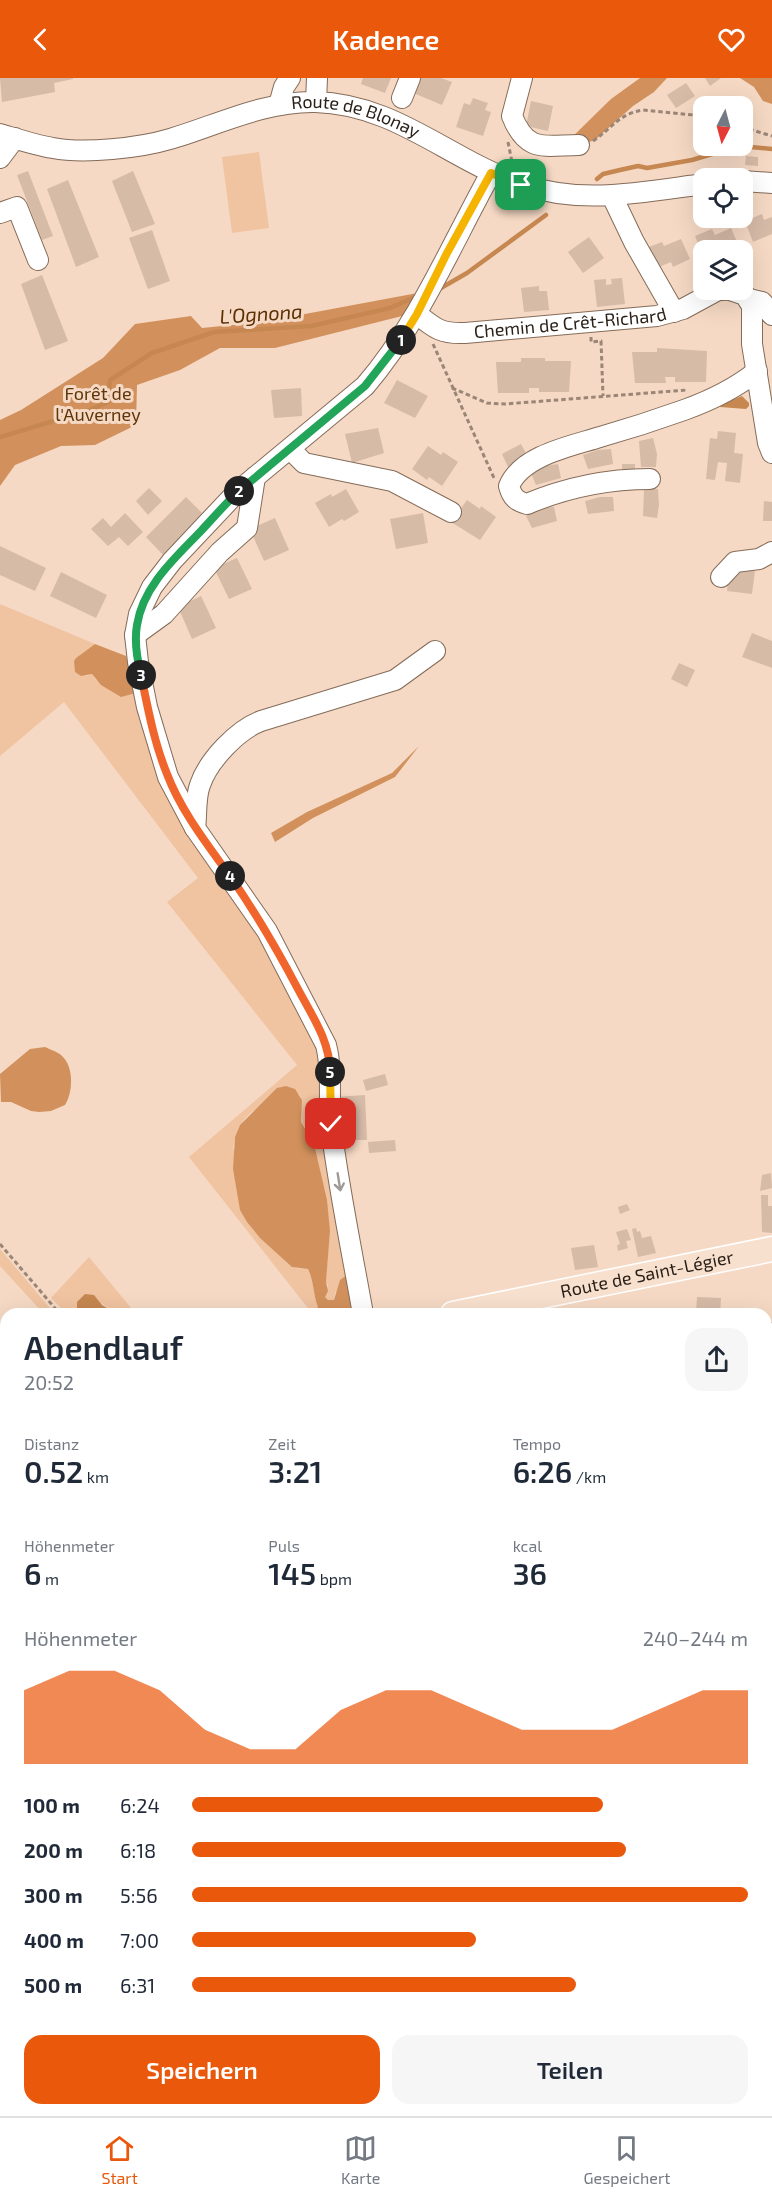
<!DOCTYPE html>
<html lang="de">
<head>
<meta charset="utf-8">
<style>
  body { margin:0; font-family:"Exo 2",sans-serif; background:#f6f6f7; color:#1f2937; height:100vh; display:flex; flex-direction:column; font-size:22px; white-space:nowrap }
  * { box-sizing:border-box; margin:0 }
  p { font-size:20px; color:#747a83 }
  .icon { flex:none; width:33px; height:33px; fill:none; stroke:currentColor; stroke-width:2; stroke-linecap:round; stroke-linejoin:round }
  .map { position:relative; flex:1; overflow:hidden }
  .panel { position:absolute; left:0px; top:1230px; width:772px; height:808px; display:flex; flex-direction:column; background:#fff; border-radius:18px 18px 0 0; box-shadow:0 6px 24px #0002 }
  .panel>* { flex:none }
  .needle { width:39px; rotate:186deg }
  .tools { position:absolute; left:693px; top:18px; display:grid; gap:12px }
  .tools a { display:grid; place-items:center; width:60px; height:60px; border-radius:12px; background:#fff; box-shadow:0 6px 24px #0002; font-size:30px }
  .pin { position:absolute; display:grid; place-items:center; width:51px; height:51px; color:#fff; margin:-26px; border-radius:12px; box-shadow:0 3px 9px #0006 }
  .km { position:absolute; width:30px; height:30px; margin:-15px; border-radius:50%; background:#222; color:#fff; font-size:16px; line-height:30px; text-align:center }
  .round { display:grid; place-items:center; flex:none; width:63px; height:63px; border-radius:18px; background:#f6f6f7 }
  .head { display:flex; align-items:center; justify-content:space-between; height:102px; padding:0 24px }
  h1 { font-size:33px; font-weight:600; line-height:45px }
  .figures { display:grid; grid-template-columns:repeat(3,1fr); gap:9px; height:102px; padding:6px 24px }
  .figures div { display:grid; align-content:center }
  .figures b { font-size:30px; font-weight:600 }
  .figures small { font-size:16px; font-weight:400 }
  .figures p { font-size:16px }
  .chart { height:168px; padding:12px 24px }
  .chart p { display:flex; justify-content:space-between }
  .chart svg { width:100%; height:108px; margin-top:6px; fill:#ea580c; opacity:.7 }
  .action { display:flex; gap:12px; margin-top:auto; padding:12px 24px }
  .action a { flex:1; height:69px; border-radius:18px; background:#ea580c; color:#fff; font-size:24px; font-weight:600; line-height:69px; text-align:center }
  .action a+a { background:#f6f6f7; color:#1f2937 }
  ul { padding:0 24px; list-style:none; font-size:20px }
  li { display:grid; grid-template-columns:96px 72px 1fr; align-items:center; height:45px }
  li i { height:15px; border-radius:8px; background:#ea580c }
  header { display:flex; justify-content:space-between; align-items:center; height:78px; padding:0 24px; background:#ea580c; color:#fff; font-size:27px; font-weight:600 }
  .tab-bar { display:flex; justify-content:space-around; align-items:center; height:84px; border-top:2px solid #e0e1e3; background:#fff; font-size:16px; color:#747a83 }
  .tab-bar a { display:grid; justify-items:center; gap:3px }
  .tab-bar .current { color:#ea580c }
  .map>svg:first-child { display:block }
  .green { fill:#f0c3a1 }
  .forest { fill:#d2915c }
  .water { fill:#c68751 }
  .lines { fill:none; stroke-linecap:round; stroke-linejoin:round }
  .stream { stroke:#c68751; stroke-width:4.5 }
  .building { fill:#d6bba7 }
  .minor-casing { stroke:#846c59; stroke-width:22 }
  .major-casing { stroke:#fff; stroke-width:27 }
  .path { stroke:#9a8677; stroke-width:3; stroke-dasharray:4.5 3; stroke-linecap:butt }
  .minor { stroke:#fff; stroke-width:20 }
  .major { stroke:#f8e0ce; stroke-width:24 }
  .rail { stroke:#7b6a5d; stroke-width:4.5; stroke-dasharray:12 6; stroke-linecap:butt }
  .oneway { stroke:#9f9a97 }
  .split-1-casing { stroke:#fff; stroke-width:12 }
  .split-2-casing { stroke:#fff; stroke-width:12 }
  .split-3-casing { stroke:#fff; stroke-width:12 }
  .split-4-casing { stroke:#fff; stroke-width:12 }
  .split-5-casing { stroke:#fff; stroke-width:12 }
  .split-6-casing { stroke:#fff; stroke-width:12 }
  .split-1 { stroke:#f5b400; stroke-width:8 }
  .split-2 { stroke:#22a559; stroke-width:8 }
  .split-3 { stroke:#22a559; stroke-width:8 }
  .split-4 { stroke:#f0652b; stroke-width:8 }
  .split-5 { stroke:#f0652b; stroke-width:8 }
  .split-6 { stroke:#f5b400; stroke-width:8 }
  .labels { text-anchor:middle; stroke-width:6; stroke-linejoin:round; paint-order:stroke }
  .street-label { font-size:18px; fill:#291f17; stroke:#f5d9c4 }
  .park-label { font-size:18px; fill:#5e3408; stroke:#f5d9c4 }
  .water-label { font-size:20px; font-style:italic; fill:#5a3003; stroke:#f5d9c4 }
</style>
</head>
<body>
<header><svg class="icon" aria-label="back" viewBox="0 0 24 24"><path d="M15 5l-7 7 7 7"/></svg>Kadence<svg class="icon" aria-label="heart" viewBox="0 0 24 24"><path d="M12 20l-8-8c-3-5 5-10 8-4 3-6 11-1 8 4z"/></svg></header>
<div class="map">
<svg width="772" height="2038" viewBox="0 0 772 2038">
  <rect width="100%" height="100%" fill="#f5d9c4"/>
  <g class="green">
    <polygon points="259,74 269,150 232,155 222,79"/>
    <path d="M0,526l95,40 -19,14 -2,7 12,11 6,-2 4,6 40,13 12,44 167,292 36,245 -16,19 -1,7h-6l-3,-3 3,-12 -2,-3 4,-51 -29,-109 1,-22 -3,-6c-33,10 -60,13 -66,54l62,120 13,1c6,12 5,25 11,38l-8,5 -122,-155 108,-92 -130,-163 31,-24 -134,-176 -64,54z"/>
    <polygon points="0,1171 55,1236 44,1236 0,1188"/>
    <polygon points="89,1179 136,1236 117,1236 98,1223 77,1233 79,1236 67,1236 51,1220"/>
    <polygon points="6,1302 6,1399 0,1393 0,1307"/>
    <polygon points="6,1529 6,1566 0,1574 0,1535"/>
    <polygon points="176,2032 195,2033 196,2038 126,2038"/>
  </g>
  <g class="forest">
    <polygon points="640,0 667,0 654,14 633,28 595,62 586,65 564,67 611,21"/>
    <polygon points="740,0 772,0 772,26 763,23 754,9"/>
    <polygon points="423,214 414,235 275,270 220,270 180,292 137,307 136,347 95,367 61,368 15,387 0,408 0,342 21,332 103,280 135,246 191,238 202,250 262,244"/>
    <polygon points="95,566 126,578 136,615 121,619 101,607 92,596 81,598 75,594 74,583 76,580"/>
    <polygon points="419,668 395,699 313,740 275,764 271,755 307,734 392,695"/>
    <path d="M45,969c6,3 14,5 18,10 11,11 10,36 2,48l-14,6 -12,1 -8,-1 -20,-9h-10l-1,-28 30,-25z"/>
    <path d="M286,1008l9,3 7,11 -1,22 13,22 13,56 3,31 -4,51 2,9 -3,6 3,3h6l6,-20 7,-5 7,26 -5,13h-39l8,-7c-5,-13 -4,-26 -10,-38l-16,-2 -32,-29 -13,-16 -7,-12 -7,-41 2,-32 5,-12 37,-37z"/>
    <polygon points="0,1685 6,1688 6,1728 0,1725"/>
  </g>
  <g class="water">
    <polygon points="742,318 749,325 749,328 746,331 720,329 722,326"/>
    <polygon points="85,1216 94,1217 102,1227 117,1236 79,1236 77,1233 77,1224"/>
  </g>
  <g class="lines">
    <g class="stream">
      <polyline points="597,101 603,96 620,92 638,88 647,90 692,82 729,71 751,69 772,71"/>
      <polyline points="441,210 467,195 546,137"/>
      <polyline points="0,359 93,331 108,324 110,302 152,275 214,254 311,248 390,230 413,220"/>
    </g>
  </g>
  <g class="building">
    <polygon points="0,0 73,0 73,1 54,5 55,14 2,24"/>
    <polygon points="363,0 391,0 385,15 361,6"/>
    <polygon points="417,0 441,0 452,4 442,27 411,14"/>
    <polygon points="705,0 721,0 710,8"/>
    <polygon points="686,5 695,18 676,30 667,17"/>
    <polygon points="473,20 488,25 485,32 491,34 483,58 456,49 464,25 470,27"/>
    <polygon points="531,23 553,28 548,53 526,48"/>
    <polygon points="746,78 758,79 758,88 745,87"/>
    <polygon points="28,93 53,158 42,162 17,97"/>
    <polygon points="133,93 155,146 132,154 112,103"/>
    <polygon points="68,102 99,179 76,189 47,111"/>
    <polygon points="762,136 764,142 772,139 772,156 753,164 745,143"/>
    <polygon points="731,150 740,171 736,172 704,172 703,178 695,158 712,151 715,157"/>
    <polygon points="152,152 170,203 148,211 129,160"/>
    <polygon points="589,159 604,180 583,195 568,174"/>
    <polygon points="681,161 690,181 673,189 671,184 654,191 646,170 662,164 664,168"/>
    <polygon points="42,197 68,263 45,272 21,206"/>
    <polygon points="622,200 625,226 597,229 594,202 606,201 606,207 612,206 611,201"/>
    <polygon points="539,208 539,213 547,213 549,232 524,234 521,210"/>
    <polygon points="657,270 707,273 706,304 675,304 675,299 665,299 666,305 635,305 632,274 657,274"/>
    <polygon points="521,280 545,280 545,283 571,283 569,314 539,314 539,310 529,310 529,315 498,315 496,284 521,284"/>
    <polygon points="397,302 428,318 415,340 384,325"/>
    <polygon points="301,310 302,338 274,340 271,312"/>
    <polygon points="378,350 384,375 352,385 345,356"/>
    <polygon points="718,353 736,355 734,375 743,376 740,405 725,403 727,385 718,384 715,402 706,401 710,360 717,361"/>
    <polygon points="653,360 657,376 656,389 641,389 639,363"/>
    <polygon points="521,366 528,379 508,389 502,376"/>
    <polygon points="428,368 441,377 443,374 458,384 442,408 429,399 427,402 412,391"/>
    <polygon points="611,371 613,386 588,391 583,377 598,372"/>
    <polygon points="558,386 561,400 536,407 531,395 545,388"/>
    <polygon points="622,386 635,386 635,395 622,394"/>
    <polygon points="149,410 162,423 148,437 136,423"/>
    <polygon points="346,411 359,434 344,443 342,441 329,449 315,425 331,416 332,419"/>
    <polygon points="658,411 659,427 657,440 643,438 644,412"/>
    <polygon points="186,419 207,440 166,480 146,459"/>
    <polygon points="600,419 613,419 614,433 588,436 585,423"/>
    <polygon points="467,422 480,431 481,428 496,439 480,462 451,444"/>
    <polygon points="764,423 772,424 772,443 763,443"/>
    <polygon points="554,429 557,443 532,450 526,438 541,430"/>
    <polygon points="125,435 143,454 128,468 119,459 108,468 91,451 103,440 111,449"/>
    <polygon points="423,435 428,465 396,471 390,441"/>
    <polygon points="275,440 289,472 264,483 250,451"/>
    <polygon points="0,468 46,490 35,513 0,497"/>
    <polygon points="237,480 252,511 229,521 214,490"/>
    <polygon points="730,490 755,493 752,516 727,513"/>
    <polygon points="61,494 107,517 96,540 50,518"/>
    <polygon points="201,518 216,550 192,561 178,529"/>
    <polygon points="752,555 772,563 772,590 742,579"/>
    <polygon points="679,585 695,592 687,609 671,601"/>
    <polygon points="385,996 388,1007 366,1013 363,1002"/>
    <polygon points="365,1017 367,1062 350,1062 351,1069 338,1070 335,1019"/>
    <polygon points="395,1062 396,1073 369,1075 368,1064"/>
    <polygon points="771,1095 772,1110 760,1113 762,1097"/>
    <polygon points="761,1117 768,1117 768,1128 772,1128 772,1155 762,1154"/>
    <polygon points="627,1126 630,1132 620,1136 618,1129"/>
    <polygon points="636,1150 637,1154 640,1153 642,1160 651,1158 656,1175 638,1179 632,1151"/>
    <polygon points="627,1151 631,1162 626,1163 628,1170 618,1173 617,1167 620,1166 616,1154"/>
    <polygon points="594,1167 598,1189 575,1192 571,1170"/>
    <polygon points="697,1219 721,1220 720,1236 696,1236"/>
    <polygon points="772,1314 772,1326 766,1320"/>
    <polygon points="6,1489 6,1503 0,1498"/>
    <polygon points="6,1508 6,1529 0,1535 0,1515"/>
    <polygon points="766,1561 772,1569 772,1592 769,1594 766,1591"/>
    <polygon points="768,1651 772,1663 772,1681 766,1683 766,1652"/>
    <polygon points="769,1923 772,1926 772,1975 766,1971 766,1926"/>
  </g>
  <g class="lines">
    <g class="minor-casing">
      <g id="minor">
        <path d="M522,0l-10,38c15,38 33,29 67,29"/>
        <polyline points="402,20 410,0"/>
        <polyline points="316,24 317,0"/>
        <polyline points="279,27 284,9 290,0"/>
        <path id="s1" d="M0,56c17,5 35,11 53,14 31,6 87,0 117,-9 47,-14 95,-38 145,-37 82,2 135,59 209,83 59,20 119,7 180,-1"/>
        <polyline points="0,80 15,60"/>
        <polyline points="742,103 772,105"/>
        <polyline points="612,118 634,164 674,234"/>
        <polyline points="0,135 17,129 38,182"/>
        <polyline points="730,212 745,217 752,228 752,266 768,365 772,375"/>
        <polyline points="749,221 762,224 772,237"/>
        <path id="s2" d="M417,236c18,15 25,20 48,19l192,-17 26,-7 35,-19h6"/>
        <polyline points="290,371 304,385 392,403 451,434"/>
        <path d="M650,401c-41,0 -85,9 -123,25 -11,-3 -15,-7 -18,-18 13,-31 63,-40 91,-49 28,-8 56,-17 84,-27 25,-9 52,-22 73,-39"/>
        <polyline points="721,499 735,484 759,481 772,474"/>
        <polyline points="135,557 164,536 220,474 247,450 255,399"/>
        <path d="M195,750c2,-13 0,-30 5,-43 8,-24 37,-55 61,-64l134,-41 40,-29"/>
        <path d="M363,1236c-11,-62 -24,-124 -32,-187 -3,-27 2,-55 -5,-82l-59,-114 -72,-103 -27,-51 -21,-70 -9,-45 -3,-27 4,-21 13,-27 20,-26 65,-69 128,-106c54,-63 86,-141 126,-213"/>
        <polyline points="766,1258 772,1255"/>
        <polyline points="766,1489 772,1483"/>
        <polyline points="766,1519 772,1525"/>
        <polyline points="0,1685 6,1688"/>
        <polyline points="766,1692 772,1690"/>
        <polyline points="766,1766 770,1763"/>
        <polyline points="766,1898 772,1900"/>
        <polyline points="0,1993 6,1993"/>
      </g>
    </g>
    <g class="major-casing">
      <g id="major">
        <path id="s3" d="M453,1236l319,-65"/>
        <polyline points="698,2032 700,2038"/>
        <polyline points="718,2032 720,2038"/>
      </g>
    </g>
    <g class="path">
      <polyline points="742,49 772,58"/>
      <path d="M593,63c18,-12 27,-28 50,-31l61,6"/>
      <polyline points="508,64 512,84"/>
      <polyline points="591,259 591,264 601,263 603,318"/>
      <polyline points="433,266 494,400 496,401"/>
      <polyline points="452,310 487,325 505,326 687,312"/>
      <polyline points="0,1166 60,1236"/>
      <polyline points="766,1993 772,1992"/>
    </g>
    <use href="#minor" class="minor"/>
    <use href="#major" class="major"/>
    <g class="rail">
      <polyline points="766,1616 772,1613"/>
      <polyline points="0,2023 6,2023"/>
    </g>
  </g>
  <defs><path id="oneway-shaft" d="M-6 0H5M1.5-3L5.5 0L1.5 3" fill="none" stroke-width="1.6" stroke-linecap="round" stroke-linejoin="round" transform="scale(1.5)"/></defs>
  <use class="oneway" href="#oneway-shaft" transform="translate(339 1104) rotate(81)"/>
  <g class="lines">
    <g class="split-1-casing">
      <polyline id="split-1" points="401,262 417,236 446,177 491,95 521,107"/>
    </g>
    <g class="split-2-casing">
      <polyline id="split-2" points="239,413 365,308 401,262"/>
    </g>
    <g class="split-3-casing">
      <path id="split-3" d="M141,597c-4,-16 -7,-33 -4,-50 6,-39 38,-67 64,-94 13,-14 25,-28 38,-40"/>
    </g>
    <g class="split-4-casing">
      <path id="split-4" d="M141,597c7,34 13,67 26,99 14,37 40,70 63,102"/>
    </g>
    <g class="split-5-casing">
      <path id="split-5" d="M230,798c26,37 48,75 69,115 14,26 31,51 31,81"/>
    </g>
    <g class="split-6-casing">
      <polyline id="split-6" points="330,994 331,1046"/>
    </g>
    <use href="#split-1" class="split-1"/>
    <use href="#split-2" class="split-2"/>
    <use href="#split-3" class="split-3"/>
    <use href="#split-4" class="split-4"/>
    <use href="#split-5" class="split-5"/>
    <use href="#split-6" class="split-6"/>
  </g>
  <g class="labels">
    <g class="street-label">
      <text dy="6" stroke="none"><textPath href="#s1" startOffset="366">Route de Blonay</textPath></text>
      <text dy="6" stroke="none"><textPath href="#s2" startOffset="159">Chemin de Crêt-Richard</textPath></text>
      <text dy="6" stroke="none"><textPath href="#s3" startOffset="198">Route de Saint-Légier</textPath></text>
    </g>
    <g class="park-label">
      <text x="98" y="322">Forêt de<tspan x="98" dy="21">l'Auverney</tspan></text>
    </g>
    <g class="water-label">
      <text transform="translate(261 236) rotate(-4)" y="7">L'Ognona</text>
    </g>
  </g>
</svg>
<div class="tools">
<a><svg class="needle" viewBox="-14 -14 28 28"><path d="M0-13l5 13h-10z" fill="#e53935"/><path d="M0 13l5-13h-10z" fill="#747a83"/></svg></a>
<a><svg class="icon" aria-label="locate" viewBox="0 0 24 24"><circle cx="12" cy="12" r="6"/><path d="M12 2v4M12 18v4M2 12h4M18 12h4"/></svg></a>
<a><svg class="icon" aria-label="layers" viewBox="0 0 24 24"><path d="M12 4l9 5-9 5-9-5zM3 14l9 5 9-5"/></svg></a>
</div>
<div class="pin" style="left:521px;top:107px;background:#1e9e55"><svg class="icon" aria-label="arrive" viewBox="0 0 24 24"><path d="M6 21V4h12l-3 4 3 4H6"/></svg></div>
<div class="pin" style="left:331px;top:1046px;background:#d93025"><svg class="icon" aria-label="check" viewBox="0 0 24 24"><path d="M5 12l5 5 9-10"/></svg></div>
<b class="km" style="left:401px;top:262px">1</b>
<b class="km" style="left:239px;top:413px">2</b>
<b class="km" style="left:141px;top:597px">3</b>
<b class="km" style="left:230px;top:798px">4</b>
<b class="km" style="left:330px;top:994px">5</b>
<section class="panel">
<div class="head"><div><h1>Abendlauf</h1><p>20:52</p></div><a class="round"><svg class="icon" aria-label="share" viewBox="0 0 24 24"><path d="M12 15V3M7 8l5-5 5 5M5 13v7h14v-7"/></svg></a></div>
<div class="figures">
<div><p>Distanz</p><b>0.52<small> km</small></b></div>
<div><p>Zeit</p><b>3:21</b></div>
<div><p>Tempo</p><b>6:26<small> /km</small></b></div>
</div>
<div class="figures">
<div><p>Höhenmeter</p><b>6<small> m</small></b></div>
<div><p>Puls</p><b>145<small> bpm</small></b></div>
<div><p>kcal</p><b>36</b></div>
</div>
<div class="chart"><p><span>Höhenmeter</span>240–244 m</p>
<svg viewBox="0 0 160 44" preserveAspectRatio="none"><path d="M0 44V14L10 6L20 6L30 14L40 30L50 38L60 38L70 22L80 14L90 14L100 22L110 30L120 30L130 30L140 22L150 14L160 14V44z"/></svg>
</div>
<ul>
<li><b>100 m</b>6:24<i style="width:74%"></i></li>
<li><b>200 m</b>6:18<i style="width:78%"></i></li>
<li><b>300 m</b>5:56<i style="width:100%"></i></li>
<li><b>400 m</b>7:00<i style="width:51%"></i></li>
<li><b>500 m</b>6:31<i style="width:69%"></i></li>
</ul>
<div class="action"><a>Speichern</a><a>Teilen</a></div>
</section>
</div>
<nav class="tab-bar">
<a class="current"><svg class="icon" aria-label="home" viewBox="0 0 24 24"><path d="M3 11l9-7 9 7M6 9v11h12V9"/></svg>Start</a>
<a><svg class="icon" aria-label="map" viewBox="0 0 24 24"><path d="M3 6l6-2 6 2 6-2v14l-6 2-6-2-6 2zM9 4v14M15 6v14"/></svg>Karte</a>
<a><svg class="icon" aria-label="saved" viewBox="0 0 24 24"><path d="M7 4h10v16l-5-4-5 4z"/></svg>Gespeichert</a>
</nav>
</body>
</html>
